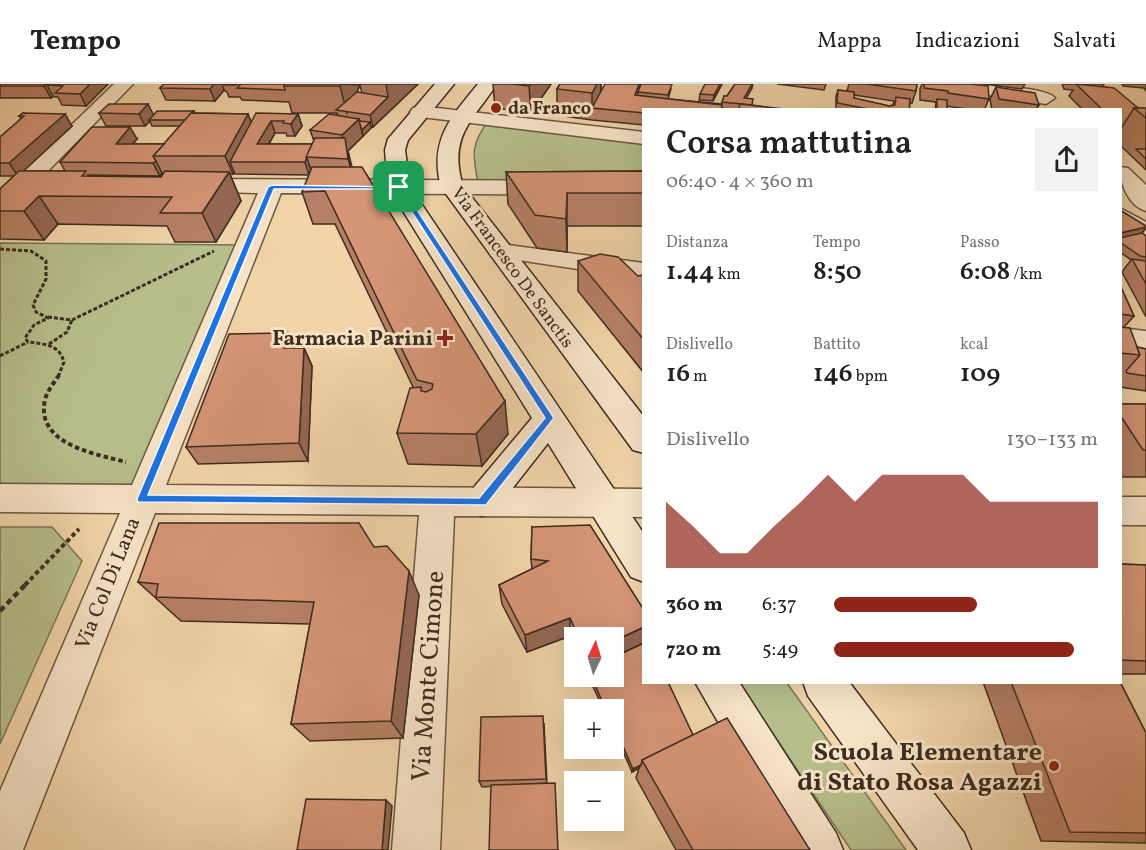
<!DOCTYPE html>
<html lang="it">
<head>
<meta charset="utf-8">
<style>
  body { margin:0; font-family:Vollkorn,serif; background:#f2f2f2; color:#222; height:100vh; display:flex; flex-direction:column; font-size:22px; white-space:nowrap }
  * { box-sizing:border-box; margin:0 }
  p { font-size:20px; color:#767676 }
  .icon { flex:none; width:33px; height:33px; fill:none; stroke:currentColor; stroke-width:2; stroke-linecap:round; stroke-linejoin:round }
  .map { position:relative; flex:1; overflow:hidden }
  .drawer { position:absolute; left:642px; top:24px; width:480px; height:576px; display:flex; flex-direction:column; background:#fff; border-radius:0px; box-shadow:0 6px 24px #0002 }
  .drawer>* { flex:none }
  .needle { width:39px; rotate:4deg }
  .tools { position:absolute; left:564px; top:543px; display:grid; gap:12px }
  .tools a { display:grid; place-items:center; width:60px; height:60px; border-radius:0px; background:#fff; box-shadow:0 6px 24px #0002; font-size:30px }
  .pin { position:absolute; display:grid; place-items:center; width:51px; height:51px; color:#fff; margin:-26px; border-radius:12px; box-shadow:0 3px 9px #0006 }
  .round { display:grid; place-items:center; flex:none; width:63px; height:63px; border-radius:0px; background:#f2f2f2 }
  .head { display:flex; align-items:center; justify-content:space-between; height:102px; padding:0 24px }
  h1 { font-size:33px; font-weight:600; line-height:45px }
  .metrics { display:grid; grid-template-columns:repeat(3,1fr); gap:9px; height:102px; padding:6px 24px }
  .metrics div { display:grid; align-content:center }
  .metrics b { font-size:26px; font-weight:600 }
  .metrics small { font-size:16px; font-weight:400 }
  .metrics p { font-size:16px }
  .chart { height:168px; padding:12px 24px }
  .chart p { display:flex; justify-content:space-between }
  .chart svg { width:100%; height:108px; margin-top:6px; fill:#8f2418; opacity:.7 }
  ul { padding:0 24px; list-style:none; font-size:20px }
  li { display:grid; grid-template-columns:96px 72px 1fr; align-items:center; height:45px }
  li i { height:15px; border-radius:8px; background:#8f2418 }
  header { display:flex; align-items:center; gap:36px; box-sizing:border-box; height:84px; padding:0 30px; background:#fff; border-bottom:2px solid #e0e0e0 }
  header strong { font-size:28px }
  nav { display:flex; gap:33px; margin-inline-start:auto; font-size:21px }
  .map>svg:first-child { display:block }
  .green { fill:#b6be8b; stroke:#797656; stroke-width:1.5 }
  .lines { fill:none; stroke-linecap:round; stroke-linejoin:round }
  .minor-casing { stroke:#6a5743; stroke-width:3 }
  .secondary-casing { stroke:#3c2d21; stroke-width:3 }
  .path-far2 { stroke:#3c2d21; stroke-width:3; stroke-dasharray:4 2; stroke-linecap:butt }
  .path-far1 { stroke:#3c2d21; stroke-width:4; stroke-dasharray:4.5 3; stroke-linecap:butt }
  .path { stroke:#3c2d21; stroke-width:4.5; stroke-dasharray:6 4; stroke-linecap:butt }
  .minor { fill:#f7e3c7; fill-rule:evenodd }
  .secondary { fill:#f7e3c7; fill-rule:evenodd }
  .wall { fill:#b78066; stroke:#3c2d21; stroke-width:1.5; fill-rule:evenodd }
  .shaded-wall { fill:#956853; stroke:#3c2d21; stroke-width:1.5 }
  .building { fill:#d59577; stroke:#3c2d21; stroke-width:1.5 }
  .route { fill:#1a73e8; stroke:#fff; stroke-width:1.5; fill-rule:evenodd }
  .poi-dot { fill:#8f2418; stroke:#f7e3c7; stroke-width:2 }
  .labels { text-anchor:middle; stroke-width:6; stroke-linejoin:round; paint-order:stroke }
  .far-poi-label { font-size:18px; font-weight:bold; fill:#3c2d21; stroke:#f7e3c7; text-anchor:start }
  .far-street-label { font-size:18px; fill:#3c2d21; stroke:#f7e3c7 }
  .poi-label { font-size:21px; font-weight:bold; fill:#3c2d21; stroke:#f7e3c7; text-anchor:end }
  .street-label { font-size:21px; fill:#3c2d21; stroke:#f7e3c7 }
  .near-street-label { font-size:26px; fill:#3c2d21; stroke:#f7e3c7 }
  .near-poi-label { font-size:26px; font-weight:bold; fill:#3c2d21; stroke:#f7e3c7; text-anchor:end }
</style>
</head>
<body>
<header>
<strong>Tempo</strong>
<nav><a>Mappa</a><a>Indicazioni</a><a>Salvati</a></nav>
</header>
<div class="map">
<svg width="1146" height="766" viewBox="0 0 1146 766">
  <rect width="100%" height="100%" fill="#f2d4a9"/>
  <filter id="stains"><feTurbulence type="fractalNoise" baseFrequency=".00333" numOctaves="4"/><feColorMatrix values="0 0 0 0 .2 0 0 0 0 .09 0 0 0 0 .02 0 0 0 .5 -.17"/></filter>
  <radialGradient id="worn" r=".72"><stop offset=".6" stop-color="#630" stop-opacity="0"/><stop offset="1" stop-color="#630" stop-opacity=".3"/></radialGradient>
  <g class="green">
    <path d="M489,36l154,18v50h-164c-6,-31 -10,-42 10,-68z"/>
    <polygon points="0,159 247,161 142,415 0,414"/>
    <polygon points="0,443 52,443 82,477 0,660"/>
    <polygon points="739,599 787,599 906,766 851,766"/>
  </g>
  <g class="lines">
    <g class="minor-casing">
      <g id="minor">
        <polygon points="114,0 133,0 8,128 0,130 0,110"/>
        <path d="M941,0c19,0 105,1 114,14l-9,6 -96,-15z"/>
        <polygon points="420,22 644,48 644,60 413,32 410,28 413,24"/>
        <path d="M1120,83l8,1 18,17v26c-18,-5 -26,-28 -26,-44z"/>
        <polygon points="189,95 644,97 644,111 281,109 166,401 644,405 644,433 454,432 440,766 392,766 419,431 155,429 23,766 0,766 0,707 120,429 0,428 0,400 132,401 258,109 181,107 178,102 181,97"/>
        <polygon points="1120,124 1146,138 1146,155 1120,142"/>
        <polygon points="500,160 644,179 644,195 491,172 488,167 491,162"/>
        <polygon points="1120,244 1146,247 1146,265 1120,262"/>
        <rect x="1120" y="413" width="26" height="28"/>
      </g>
    </g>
    <g class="secondary-casing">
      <g id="secondary">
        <polygon points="435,0 454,0 408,56 405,66 410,103 644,450 644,498 631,493 548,359 494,428 482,432 470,428 465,418 470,408 532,334 388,103 385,66 388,55"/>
        <path d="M478,0h19c-25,37 -49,53 -34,102l181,231v36l-11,-3 -192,-263c-12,-46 9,-69 37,-103z"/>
        <polygon points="695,598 739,598 836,749 843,766 792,766"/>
        <polygon points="803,598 849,598 964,749 971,766 918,766 808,612"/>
      </g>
    </g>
    <g class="path-far2">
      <path d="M0,165l31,2 15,10v18l-13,26 3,7 12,6 -14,7 -9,13 3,4c16,2 31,2 36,20l-6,15"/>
      <polyline points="48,233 72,236 214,167"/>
      <polyline points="49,260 67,248 72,236"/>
      <polyline points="0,272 28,258"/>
    </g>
    <g class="path-far1">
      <path d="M59,291c-5,8 -12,16 -14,25 -10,44 50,54 81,62"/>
      <polyline points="25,501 79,445"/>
    </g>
    <polyline class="path" points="0,527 26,500"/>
    <use href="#minor" class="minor"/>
    <use href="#secondary" class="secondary"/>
  </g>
  <g class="wall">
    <polygon points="0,0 108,0 86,22 62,21 58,13 54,13 53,12 51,14 0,14"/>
    <path d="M164,0h254l-45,43h-2v1l-23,23 4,16 156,267 -26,32 -74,-2 -11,-31 16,-46 -78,-163h-22l-11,-32 7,-17 -74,-1 -1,-2 -1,2h-3l11,27 -25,41h-41l-8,-16 -109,-2 -14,16 -44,-1v-50l14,-13h-14v-39l21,-18 -2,-3 4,-3 49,13 -49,45h42l-5,-9 77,-23 -4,5h31l16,-18h-28l-2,-5 -5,5h-39l-7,-13 49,-9 5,11 41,-4 1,2 53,1 3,8 47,-8 4,12 -7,10h-8l-1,-3h-11l-6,11h43l2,-3 -4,-11 27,-15v-2h-45l-3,-11 -47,-2 -2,-3h-11l-2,-5 -2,-1 -1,-1 -9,11 -49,-1 -6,-12zM360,1l2,8 -5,-1zM162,89l1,1 -2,3 -72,-1 -1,-1 72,1z"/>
    <polygon points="493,0 551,0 531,29 495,24"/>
    <polygon points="560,0 601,0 601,8 671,5 668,15 722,20 724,12 727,12 735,0 753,0 752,4 746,14 752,21 784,26 730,26 722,24 644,26 644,41 592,36 557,31 557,5"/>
    <polygon points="722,0 713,17 699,16 700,10"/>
    <polygon points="777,0 826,0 824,6"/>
    <path d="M849,0h68l-1,7 -4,12h-2l-1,7 -73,-1v-13l2,-6 9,1zM854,11l40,6 -1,4 -4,1 -35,-8z"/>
    <polygon points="922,0 970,0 989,15 984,26 973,26 947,22 947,26 935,26 936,18 920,16 920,5"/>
    <polygon points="984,0 1025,0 1022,5"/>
    <polygon points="1062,0 1104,0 1103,3 1138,24 1146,24 1146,86 1120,61 1120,26 1083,26 1069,12 1073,6 1064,5"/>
    <polygon points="1122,0 1146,0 1146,7 1144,4 1123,2"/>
    <polygon points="996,3 1039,21 1036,26 992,26 990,15"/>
    <polygon points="644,87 644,142 567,142 567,168 537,164 508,120 506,88"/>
    <polygon points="1120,126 1146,144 1142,149 1146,152 1146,233 1122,188 1131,176 1120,168"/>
    <polygon points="578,177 638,192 644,191 644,289 578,207"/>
    <polygon points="1120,201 1134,232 1124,243 1137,263 1146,265 1146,307 1120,303"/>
    <polygon points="288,249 294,264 304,264 312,282 308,377 198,380 186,363"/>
    <rect x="1120" y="320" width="26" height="73"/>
    <polygon points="532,443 644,559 693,651 810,766 676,766 636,694 639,684 632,688 614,647 614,626 604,626 588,592 614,592 614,554 574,554 574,561 570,552 527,568 502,520 499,501 532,485 531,475"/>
    <polygon points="374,463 419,511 403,654 310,657 291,640 310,540 181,537 138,498"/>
    <polygon points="1120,480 1146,481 1146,590 1120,590"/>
    <polygon points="983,598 1120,598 1146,649 1146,759 1041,757"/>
    <polygon points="544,640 547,699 482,703 479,697"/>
  </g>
  <g class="shaded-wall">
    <polygon points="46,0 66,0 47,1 53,12 51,14 44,2"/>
    <polygon points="90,0 108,0 86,22 80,10"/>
    <polygon points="214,0 222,0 224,6 215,17 210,5"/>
    <polygon points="341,0 360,1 347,29 340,2"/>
    <polygon points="386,0 418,0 373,43 370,31 388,13"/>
    <polygon points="531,0 551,0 531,29 529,2"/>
    <polygon points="597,0 601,0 600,20 592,24 592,9"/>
    <polygon points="639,0 644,0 638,8 638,13 635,11"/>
    <polygon points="720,0 722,0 713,17 714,11"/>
    <polygon points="752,0 752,4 743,20 744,14"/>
    <polygon points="148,20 154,32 149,36 150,37 145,42 139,30"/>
    <polygon points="65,30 72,42 18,92 9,79"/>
    <polygon points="248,30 255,48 230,78 234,88 233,90 225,72"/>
    <polygon points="298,30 302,42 295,52 291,40"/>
    <polygon points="359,35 363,52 348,67 353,93 342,51"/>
    <polygon points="271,37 275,49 261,73 257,60"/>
    <polygon points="370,38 371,44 363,52 362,46"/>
    <polygon points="130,43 137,55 123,72 116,60"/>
    <polygon points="307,74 311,86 309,91 305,78"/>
    <polygon points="156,77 162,89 160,92 153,79"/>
    <polygon points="229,88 241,117 216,158 202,129"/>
    <polygon points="567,109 567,168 566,135"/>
    <polygon points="39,112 58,140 44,156 24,127"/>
    <polygon points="1146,143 1137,156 1120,158 1120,149"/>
    <polygon points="288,249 296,268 284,264"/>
    <polygon points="304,264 312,282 308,377 299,359"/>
    <polygon points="505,317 508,350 482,382 476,350"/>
    <polygon points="409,487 419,511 403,654 391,637"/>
    <polygon points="570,534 570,552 527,568 525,551"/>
    <polygon points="644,543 644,559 614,573 614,557"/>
    <polygon points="641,681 639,684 632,688 633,685"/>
    <polygon points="386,716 392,722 388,766 382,766"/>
  </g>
  <g class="building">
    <polygon points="0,0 46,0 44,2 0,2"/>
    <polygon points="48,0 90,0 80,10 55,9 63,2 47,1"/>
    <polygon points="164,0 214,0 210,5 160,4"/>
    <polygon points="226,0 237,0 236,1 225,1"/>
    <polygon points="241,0 285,0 284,2 285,6 237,4"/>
    <polygon points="285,0 341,0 340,2 284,2"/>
    <polygon points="512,0 531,0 529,2"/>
    <polygon points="560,0 597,0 592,9 557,5"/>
    <polygon points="605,0 639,0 635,11 722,21 721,26 644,26 644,29 592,24"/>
    <polygon points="641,0 672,0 668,11 638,8"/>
    <polygon points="705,0 720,0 714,11 700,10"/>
    <polygon points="735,0 752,0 744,14 753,15 752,21 722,18 724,12 727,12"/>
    <polygon points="866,0 917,0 916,7"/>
    <polygon points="924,0 970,0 988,2 989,15 948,9 948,7 924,4"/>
    <polygon points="1076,0 1114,4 1138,24 1134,24 1122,43 1120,41 1120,26 1103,26"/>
    <polygon points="996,3 1035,9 1039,21 999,15"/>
    <polygon points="838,6 854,8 854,14 889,22 895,21 896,13 910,15 909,26 874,26 837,19"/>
    <polygon points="357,8 388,13 370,31 336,26"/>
    <polygon points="937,15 947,16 947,26 937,26"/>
    <polygon points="109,20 148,20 139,30 99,29"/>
    <polygon points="740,20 784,25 784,26 739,26"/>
    <polygon points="1134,24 1146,24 1146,34"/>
    <polygon points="157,27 194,27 185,36 149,36"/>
    <polygon points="23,29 65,30 9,79 0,79 0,53 24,32 19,32"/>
    <polygon points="191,29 248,30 225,72 153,72"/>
    <polygon points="256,29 298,30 291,40 283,39 284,37 271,37 257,60 312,60 305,78 230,78"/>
    <polygon points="329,30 359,35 342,51 310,46"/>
    <polygon points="359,37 370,38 362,46"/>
    <polygon points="92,43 130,43 116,60 164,60 153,72 156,77 153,79 60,78"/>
    <polygon points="315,54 345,54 348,75 306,73"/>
    <polygon points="1136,65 1146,65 1146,75"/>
    <polygon points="312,83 362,83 505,317 476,350 397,349 410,304 421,303 421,307 426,308 432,305 433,300 417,296 325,107 302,108"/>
    <polygon points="19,87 86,87 82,92 161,93 165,87 229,88 202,129 160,129 172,113 39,112 24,127 0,127 0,105"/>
    <polygon points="644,87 644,109 567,109 566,135 535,131 506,88"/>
    <polygon points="1120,126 1146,142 1146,143 1120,149"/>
    <polygon points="1142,149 1146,152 1146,173 1140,172 1120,158 1120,154"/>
    <polygon points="600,170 618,173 638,192 644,191 644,256 578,177"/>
    <polygon points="1132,175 1146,177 1146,200"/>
    <polygon points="1120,201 1134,232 1120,230"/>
    <polygon points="1120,243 1130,244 1140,271 1120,269"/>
    <polygon points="288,249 284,264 304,264 299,359 186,363 229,250"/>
    <polygon points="1137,263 1146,265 1146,292 1127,289 1126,287 1140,271"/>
    <polygon points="1120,320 1146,320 1146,366 1143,366 1120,331"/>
    <polygon points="159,439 359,439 374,463 387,462 409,487 391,637 291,640 314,518 156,513 158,500 138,498"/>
    <polygon points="590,441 644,526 644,543 614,557 614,554 579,554 570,534 525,551 499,501 548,477 531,475 532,443"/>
    <polygon points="1120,480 1146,481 1146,577 1120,576"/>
    <polygon points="644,559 644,598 668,598 693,651 642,676 641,681 633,685 614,642 614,626 606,626 591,592 614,592 614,573"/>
    <polygon points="1011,598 1120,598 1146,649 1146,749 1070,748"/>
    <polygon points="543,632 546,695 479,697 481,633"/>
    <polygon points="727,634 810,766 693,766 642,676"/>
    <polygon points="555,699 558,766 489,766 491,701"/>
    <polygon points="306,715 386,716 382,766 297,766"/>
  </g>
  <path class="route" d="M272,101l130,2 152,231 -68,87 -348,-3 -1,-3 131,-312zM274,105h123l148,229 -66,80 -331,-3z"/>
  <g class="poi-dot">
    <circle cx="496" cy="24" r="6"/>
    <path d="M442 245h6v6h6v6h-6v6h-6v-6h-6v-6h6z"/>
    <circle cx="1054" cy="682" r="6"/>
  </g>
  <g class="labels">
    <g class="far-poi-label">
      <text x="508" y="30">da Franco</text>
    </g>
    <g class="far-street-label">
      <text transform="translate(513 183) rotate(54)" y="6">Via Francesco De Sanctis</text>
    </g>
    <g class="poi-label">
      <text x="433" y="261">Farmacia Parini</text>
    </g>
    <g class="street-label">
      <text transform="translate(107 499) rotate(-68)" y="7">Via Col Di Lana</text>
    </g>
    <g class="near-street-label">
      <text transform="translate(427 592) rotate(-86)" y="9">Via Monte Cimone</text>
    </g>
    <g class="near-poi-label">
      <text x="1042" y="676">Scuola Elementare<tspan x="1042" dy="30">di Stato Rosa Agazzi</tspan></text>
    </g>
  </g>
  <rect width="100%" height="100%" filter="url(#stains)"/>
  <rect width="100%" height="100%" fill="url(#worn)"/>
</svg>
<div class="tools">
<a><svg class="needle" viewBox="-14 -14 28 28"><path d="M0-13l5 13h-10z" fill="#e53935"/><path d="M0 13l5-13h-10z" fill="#767676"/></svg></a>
<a>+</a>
<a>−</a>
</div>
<div class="pin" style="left:399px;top:103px;background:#1e9e55"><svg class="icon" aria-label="arrive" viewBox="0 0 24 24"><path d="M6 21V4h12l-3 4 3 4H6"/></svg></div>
<section class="drawer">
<div class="head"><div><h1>Corsa mattutina</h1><p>06:40 · 4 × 360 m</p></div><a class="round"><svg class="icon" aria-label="share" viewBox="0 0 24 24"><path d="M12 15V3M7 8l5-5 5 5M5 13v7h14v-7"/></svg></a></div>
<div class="metrics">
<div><p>Distanza</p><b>1.44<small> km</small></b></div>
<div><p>Tempo</p><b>8:50</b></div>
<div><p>Passo</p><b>6:08<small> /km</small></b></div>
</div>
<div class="metrics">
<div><p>Dislivello</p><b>16<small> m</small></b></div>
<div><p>Battito</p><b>146<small> bpm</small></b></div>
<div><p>kcal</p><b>109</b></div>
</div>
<div class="chart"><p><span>Dislivello</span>130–133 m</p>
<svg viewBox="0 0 160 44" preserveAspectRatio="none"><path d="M0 44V17L10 27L20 38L30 38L40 27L50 17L60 6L70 17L80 6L90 6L100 6L110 6L120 17L130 17L140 17L150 17L160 17V44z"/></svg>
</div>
<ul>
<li><b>360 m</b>6:37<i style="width:54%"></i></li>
<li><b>720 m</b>5:49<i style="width:91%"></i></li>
</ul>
</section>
</div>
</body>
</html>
